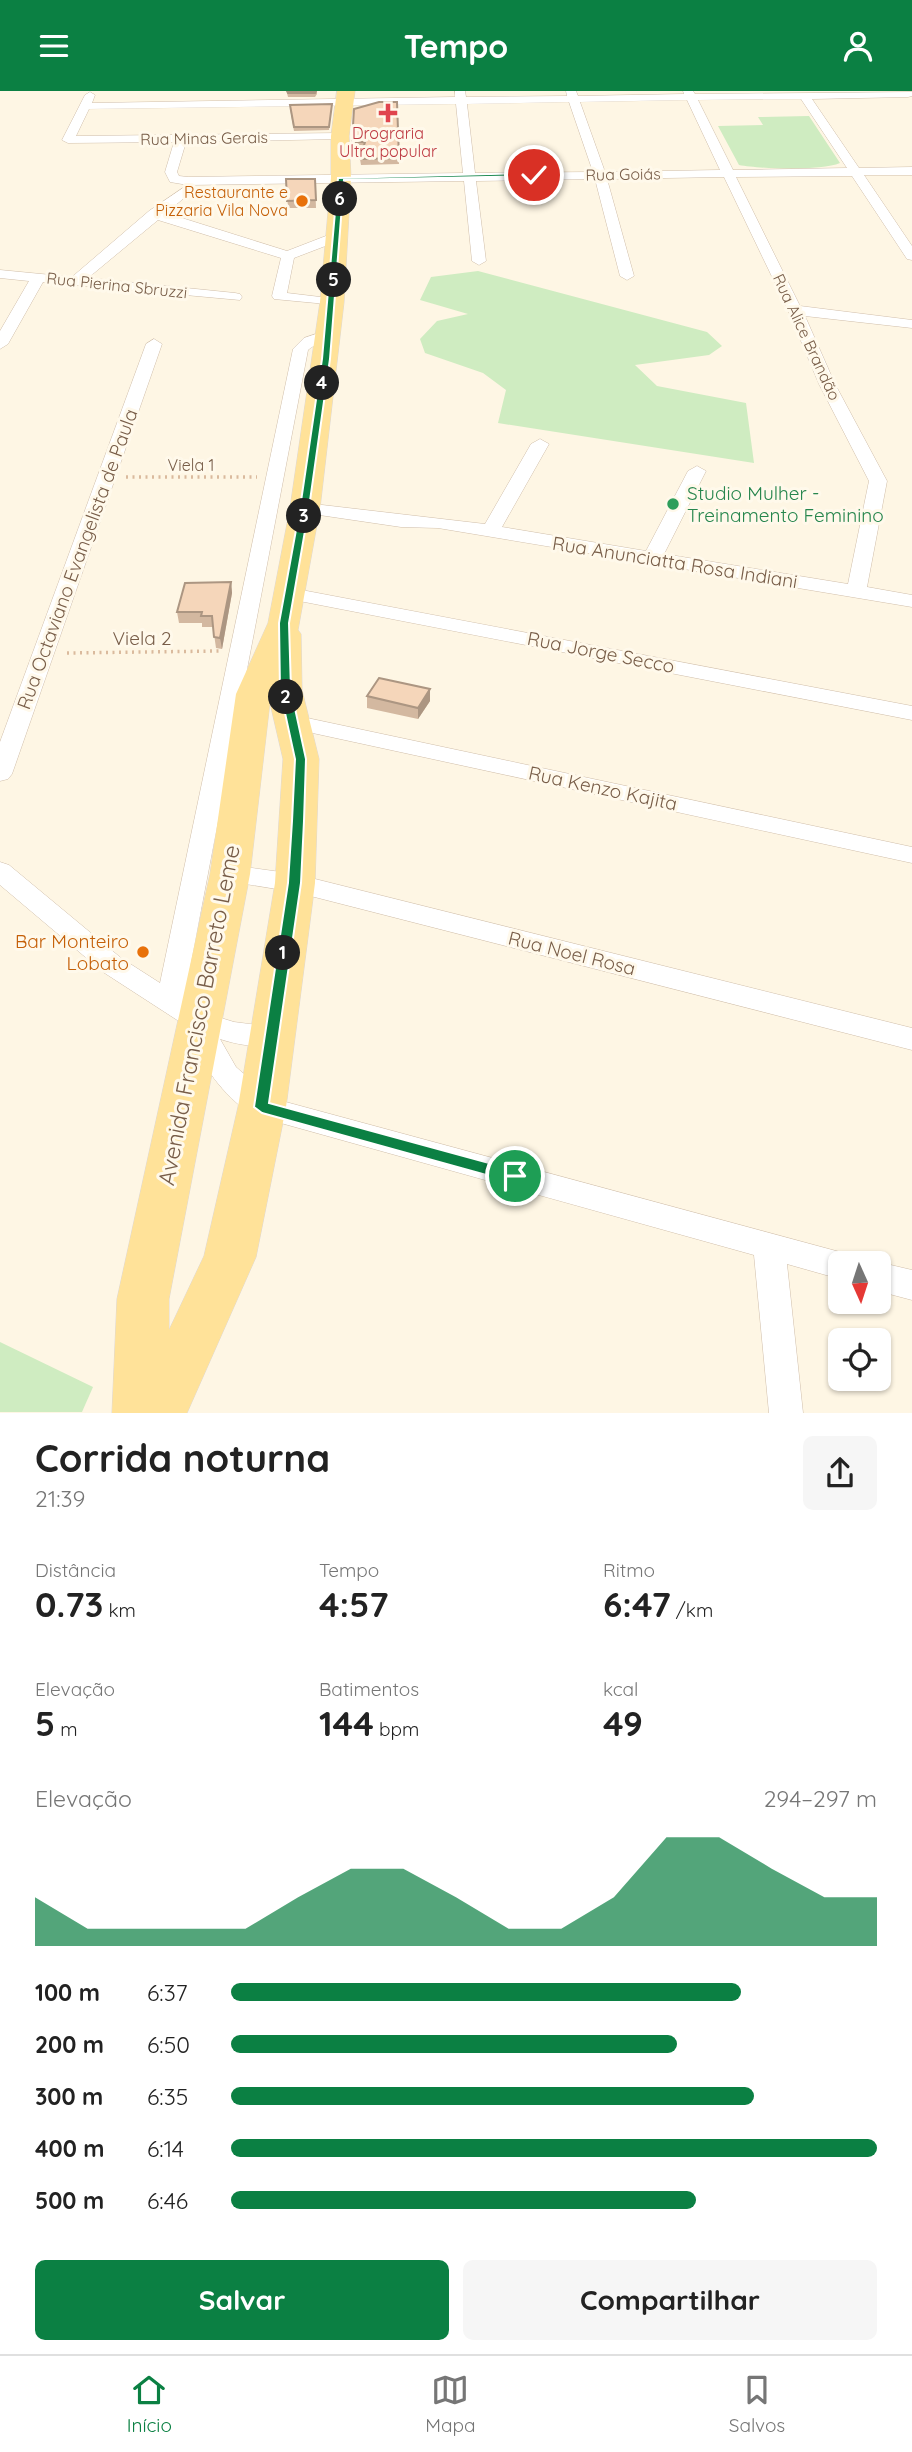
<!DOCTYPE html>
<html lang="pt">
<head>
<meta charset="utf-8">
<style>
  body { margin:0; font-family:Quicksand,sans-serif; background:#f6f6f6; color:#222; height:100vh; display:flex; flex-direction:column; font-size:26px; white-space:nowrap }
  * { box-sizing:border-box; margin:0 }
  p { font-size:23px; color:#767676 }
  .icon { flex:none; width:38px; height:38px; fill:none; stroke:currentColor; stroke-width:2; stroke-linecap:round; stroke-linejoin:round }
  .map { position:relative; height:1322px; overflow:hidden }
  .side { display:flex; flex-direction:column; background:#fff; flex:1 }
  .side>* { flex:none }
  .needle { width:46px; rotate:177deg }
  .fabs { position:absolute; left:828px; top:1160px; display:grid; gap:14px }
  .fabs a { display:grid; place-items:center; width:63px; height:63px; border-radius:10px; background:#fff; box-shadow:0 2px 5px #0004; font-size:35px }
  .pin { position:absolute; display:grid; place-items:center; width:60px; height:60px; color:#fff; margin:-30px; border:4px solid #fff; border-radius:50%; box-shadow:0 2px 7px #0007 }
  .km { position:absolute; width:35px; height:35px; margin:-18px; border-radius:50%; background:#222; color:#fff; font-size:19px; line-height:35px; text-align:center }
  .round { display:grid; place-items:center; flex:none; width:74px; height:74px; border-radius:10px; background:#f6f6f6 }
  .headline { display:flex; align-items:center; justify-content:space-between; height:119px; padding:0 35px }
  h1 { font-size:38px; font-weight:700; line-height:52px }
  .figures { display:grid; grid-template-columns:repeat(3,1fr); gap:10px; height:119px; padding:7px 35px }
  .figures div { display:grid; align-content:center }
  .figures b { font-size:35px; font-weight:700 }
  .figures small { font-size:19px; font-weight:400 }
  .figures p { font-size:19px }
  .chart { height:196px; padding:14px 35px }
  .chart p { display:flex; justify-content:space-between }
  .chart svg { width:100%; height:126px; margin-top:7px; fill:#0b8043; opacity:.7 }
  .primary-button { display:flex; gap:14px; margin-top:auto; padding:14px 35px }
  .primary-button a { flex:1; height:80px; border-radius:10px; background:#0b8043; color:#fff; font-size:28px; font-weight:700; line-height:80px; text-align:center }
  .primary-button a+a { background:#f6f6f6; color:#222 }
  ul { padding:0 35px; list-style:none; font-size:23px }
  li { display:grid; grid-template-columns:112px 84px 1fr; align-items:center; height:52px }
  li i { height:18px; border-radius:9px; background:#0b8043 }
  header { display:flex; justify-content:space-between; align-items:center; height:91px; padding:0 35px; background:#0b8043; color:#fff; font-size:32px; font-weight:700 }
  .tabs { display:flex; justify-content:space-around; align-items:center; height:98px; border-top:2px solid #e0e0e0; background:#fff; font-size:19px; color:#767676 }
  .tabs a { display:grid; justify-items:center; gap:4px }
  .tabs .current { color:#0b8043 }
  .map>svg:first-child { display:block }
  .green { fill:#cfecc1 }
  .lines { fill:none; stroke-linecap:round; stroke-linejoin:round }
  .street-casing { stroke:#d0beaa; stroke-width:1 }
  .primary-casing { stroke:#dfd8d3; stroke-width:1 }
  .path { stroke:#daba9d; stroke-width:3.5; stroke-dasharray:2 4.5; stroke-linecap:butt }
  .street { fill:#fff; fill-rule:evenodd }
  .primary { fill:#ffe299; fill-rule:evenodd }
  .wall { fill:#d3b8a0 }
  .shaded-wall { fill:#ac9682 }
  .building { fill:#f5d6ba; stroke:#ac9682; stroke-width:2 }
  .route { fill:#0b8043; stroke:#fff; stroke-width:2 }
  .health-dot { fill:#e0444e; stroke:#fff9eb; stroke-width:2.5 }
  .food-dot { fill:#e8710a; stroke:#fff9eb; stroke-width:2.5 }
  .leisure-dot { fill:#2e9e5b; stroke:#fff9eb; stroke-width:2.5 }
  .labels { text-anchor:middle; stroke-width:6; stroke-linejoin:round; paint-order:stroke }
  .far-health-label { font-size:16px; fill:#be3a42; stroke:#fff9eb }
  .far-street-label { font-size:16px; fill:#785d48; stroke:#fff9eb }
  .far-food-label { font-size:16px; fill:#c56008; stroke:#fff9eb; text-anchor:end }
  .leisure-label { font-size:19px; fill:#27864d; stroke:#fff9eb; text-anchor:start }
  .street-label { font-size:19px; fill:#785d48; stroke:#fff9eb }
  .food-label { font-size:19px; fill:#c56008; stroke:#fff9eb; text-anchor:end }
  .near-street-label { font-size:23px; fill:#785d48; stroke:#fff9eb }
</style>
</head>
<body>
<header><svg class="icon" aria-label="menu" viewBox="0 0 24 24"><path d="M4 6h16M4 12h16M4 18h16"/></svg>Tempo<svg class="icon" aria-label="person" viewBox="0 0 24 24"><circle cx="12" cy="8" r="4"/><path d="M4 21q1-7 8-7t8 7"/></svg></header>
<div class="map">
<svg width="912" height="1322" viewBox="0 0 912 1322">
  <rect width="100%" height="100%" fill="#fef6e4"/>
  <g class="green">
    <path d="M809,25l31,47c-19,8 -79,6 -101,2l-21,-39 45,-1 -5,-8z"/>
    <polygon points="478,180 707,241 722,255 709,264 635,274 657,295 746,312 754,372 498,332 506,299 483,282 425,262 420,248 437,230 468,223 420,209 431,186"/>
    <polygon points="0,1251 93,1296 82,1321 0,1321"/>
  </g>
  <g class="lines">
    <g class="street-casing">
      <g id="street">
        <path d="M455,0h10l1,6 101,-1 -1,-5h10l2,5 106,-2 -1,-3h10l2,3 217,-2v4l-4,1 -96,2 47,69 53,-1v8h-48l48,71v14l-5,-1 -55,-83 -116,1 64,129 112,14v8l-107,-12 30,68 52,97 -20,106 45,8v12l-474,-79 -37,-1 -102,-15 -3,-4 9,-5 180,21 46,-80 9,-5 9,5 -47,83 144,24 42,-80 9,-5 9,5 -42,83 184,30 21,-103 -50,-97 -31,-74 -64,-133 -117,2 27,97 -7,4 -7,-4 -25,-97 -119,2 10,80 -7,4 -7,-4 -8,-80 -276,4 -18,-3 -5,-10 9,-30 -106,1 -6,-3 23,-45 5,-3 5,3 -3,8 363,-6zM801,8l46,69 -114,2 -35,-70zM687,9l33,70 -115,2 -25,-70zM569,11l24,70 -118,1 -8,-69zM456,13l7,69 -275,4 -9,-1 -2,-4 9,-30 154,-3 6,-3 -6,-3 -264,3 13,-27z"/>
        <polygon points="186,95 192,99 190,102 166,122 287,160 331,143 341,143 341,149 294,167 287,202 337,208 339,211 337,214 274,208 272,205 281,167 158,129 88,187 235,202 240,203 242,206 240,209 43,191 8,253 0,258 0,240 29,190 0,187 0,179 72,186 149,120"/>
        <path d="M328,239l5,2 3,3c-7,8 -20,7 -28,15l-124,649 24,15 26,8 46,6 4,8 -4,8c-18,5 -42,1 -60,-5l16,28 35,31 580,157 4,8h-15v16l-53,-15 16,149h-34l-15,-158 -502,-140c-31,-22 -48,-47 -63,-82l2,-4 -88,-57 -103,-87v-23l9,3 112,93 39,25 133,-634 11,-11z"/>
        <polygon points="154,248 162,253 12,683 8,688 0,690 0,651 146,253"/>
        <polygon points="291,497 912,615 912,629 284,507 281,503 284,499"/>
        <polygon points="293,624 912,756 912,772 285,636 282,631 285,626"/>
        <polygon points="230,774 295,783 912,937 912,959 295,801 221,789 218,783 221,777"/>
        <polygon points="878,1171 912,1179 912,1209 878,1200 878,1172 873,1172"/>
      </g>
    </g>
    <g class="primary-casing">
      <path id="primary" d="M337,0h18l-6,45 2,42 -7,124 -24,206 -22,122 3,4 1,56 17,69 -4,124 -29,224 -30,150 -69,156h-75l5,-114 93,-425 26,-180 32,-71 22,-115 30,-206 11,-124v-42zM270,612l13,56 -8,124 -37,224 -34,149 -35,74v-31l81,-425z"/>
    </g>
    <g class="path">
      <polyline points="126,386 257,386"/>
      <polyline points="67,562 219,560"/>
    </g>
    <use href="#street" class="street"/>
    <use href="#primary" class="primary"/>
  </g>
  <g class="wall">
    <polygon points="317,0 317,3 315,6 288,6 287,2"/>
    <polygon points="397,11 399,73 361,74 360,68 363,57 352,57 352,51"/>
    <polygon points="332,13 329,39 294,40 290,18"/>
    <polygon points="286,88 315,88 316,117 288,117"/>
    <polygon points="231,491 232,502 222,558 216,557 213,536 202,536 202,532 179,532 177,521"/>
    <polygon points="430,598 430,610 418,628 367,617 367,605"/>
  </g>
  <g class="shaded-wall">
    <polygon points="231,491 232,502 222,558 220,547"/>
    <polygon points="430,598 430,610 418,628 418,617"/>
  </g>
  <g class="building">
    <polygon points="287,0 316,0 315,2 288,2"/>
    <polygon points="379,11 397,11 399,67 360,68 365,51 352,51 354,18"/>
    <polygon points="332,13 329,36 294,36 290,14"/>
    <polygon points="286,88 315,88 316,109 287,110"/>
    <polygon points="231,491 220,547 214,546 212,525 201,525 202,521 177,521 185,492"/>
    <polygon points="379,587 430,598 418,617 367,605"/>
  </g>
  <polygon class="route" points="534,82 536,85 344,89 330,268 309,417 289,532 291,599 306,668 304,730 301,792 269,1012 515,1079 523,1085 515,1092 262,1022 254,1016 288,792 292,730 295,668 280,599 279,532 300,417 322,268 338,87"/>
  <path class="health-dot" d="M384.5 11.5h7v7h7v7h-7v7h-7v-7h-7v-7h7z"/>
  <g class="food-dot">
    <circle cx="302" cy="110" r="7"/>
    <circle cx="143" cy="861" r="7"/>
  </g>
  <circle class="leisure-dot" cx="673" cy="413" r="7"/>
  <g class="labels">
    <g class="far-health-label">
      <text x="388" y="48">Drograria<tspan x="388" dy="18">Ultra popular</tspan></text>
    </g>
    <g class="far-street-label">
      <text transform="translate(204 47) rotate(-1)" y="6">Rua Minas Gerais</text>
      <text transform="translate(623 83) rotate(-1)" y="6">Rua Goiás</text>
      <text transform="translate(117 194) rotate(6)" y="6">Rua Pierina Sbruzzi</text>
      <text transform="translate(807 246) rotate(65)" y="6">Rua Alice Brandão</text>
      <text x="191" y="380">Viela 1</text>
    </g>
    <g class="far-food-label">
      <text x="288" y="107">Restaurante e<tspan x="288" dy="18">Pizzaria Vila Nova</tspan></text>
    </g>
    <g class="leisure-label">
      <text x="687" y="409">Studio Mulher -<tspan x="687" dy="22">Treinamento Feminino</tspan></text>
    </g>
    <g class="street-label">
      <text transform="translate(77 468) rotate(-70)" y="7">Rua Octaviano Evangelista de Paula</text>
      <text transform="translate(675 471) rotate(9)" y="7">Rua Anunciatta Rosa Indiani</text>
      <text x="142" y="554">Viela 2</text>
      <text transform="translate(601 561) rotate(11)" y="7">Rua Jorge Secco</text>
      <text transform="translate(603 697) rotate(12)" y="7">Rua Kenzo Kajita</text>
      <text transform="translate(572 862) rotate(14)" y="7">Rua Noel Rosa</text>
    </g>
    <g class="food-label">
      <text x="129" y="857">Bar Monteiro<tspan x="129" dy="22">Lobato</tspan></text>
    </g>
    <g class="near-street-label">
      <text transform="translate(199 924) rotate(-79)" y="8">Avenida Francisco Barreto Leme</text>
    </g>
  </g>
</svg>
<div class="fabs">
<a><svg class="needle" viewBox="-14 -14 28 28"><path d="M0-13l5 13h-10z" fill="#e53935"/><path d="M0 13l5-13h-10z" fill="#767676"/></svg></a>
<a><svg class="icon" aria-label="locate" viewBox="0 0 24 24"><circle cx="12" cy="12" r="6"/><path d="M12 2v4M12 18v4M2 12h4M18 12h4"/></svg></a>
</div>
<div class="pin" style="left:515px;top:1085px;background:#1e9e55"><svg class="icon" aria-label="arrive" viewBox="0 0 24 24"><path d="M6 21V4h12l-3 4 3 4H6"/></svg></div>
<div class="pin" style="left:534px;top:84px;background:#d93025"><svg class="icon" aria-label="check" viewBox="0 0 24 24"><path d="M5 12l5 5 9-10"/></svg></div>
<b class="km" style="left:283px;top:862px">1</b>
<b class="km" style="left:286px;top:606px">2</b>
<b class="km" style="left:304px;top:425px">3</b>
<b class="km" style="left:322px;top:292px">4</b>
<b class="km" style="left:334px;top:189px">5</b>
<b class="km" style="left:340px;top:108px">6</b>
</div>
<section class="side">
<div class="headline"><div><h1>Corrida noturna</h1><p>21:39</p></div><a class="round"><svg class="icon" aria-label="share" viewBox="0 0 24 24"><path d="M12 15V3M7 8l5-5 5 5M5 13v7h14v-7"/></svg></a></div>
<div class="figures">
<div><p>Distância</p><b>0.73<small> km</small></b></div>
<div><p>Tempo</p><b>4:57</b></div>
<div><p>Ritmo</p><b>6:47<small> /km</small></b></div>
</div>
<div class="figures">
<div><p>Elevação</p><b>5<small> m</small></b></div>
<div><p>Batimentos</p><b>144<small> bpm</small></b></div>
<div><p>kcal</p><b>49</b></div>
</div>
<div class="chart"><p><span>Elevação</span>294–297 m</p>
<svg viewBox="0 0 160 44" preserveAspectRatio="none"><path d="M0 44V27L10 38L20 38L30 38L40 38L50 27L60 17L70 17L80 27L90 38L100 38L110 27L120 6L130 6L140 17L150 27L160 27V44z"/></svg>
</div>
<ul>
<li><b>100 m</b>6:37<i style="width:79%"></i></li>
<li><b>200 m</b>6:50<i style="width:69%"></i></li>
<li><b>300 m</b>6:35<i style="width:81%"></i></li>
<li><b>400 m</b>6:14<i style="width:100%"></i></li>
<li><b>500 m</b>6:46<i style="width:72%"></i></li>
</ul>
<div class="primary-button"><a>Salvar</a><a>Compartilhar</a></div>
</section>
<nav class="tabs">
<a class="current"><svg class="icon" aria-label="home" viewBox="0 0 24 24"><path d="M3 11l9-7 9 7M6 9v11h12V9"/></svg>Início</a>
<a><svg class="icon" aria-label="map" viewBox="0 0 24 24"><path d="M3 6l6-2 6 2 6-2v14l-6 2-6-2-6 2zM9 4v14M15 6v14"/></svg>Mapa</a>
<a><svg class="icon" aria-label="saved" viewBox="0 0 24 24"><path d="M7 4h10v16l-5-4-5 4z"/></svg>Salvos</a>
</nav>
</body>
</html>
